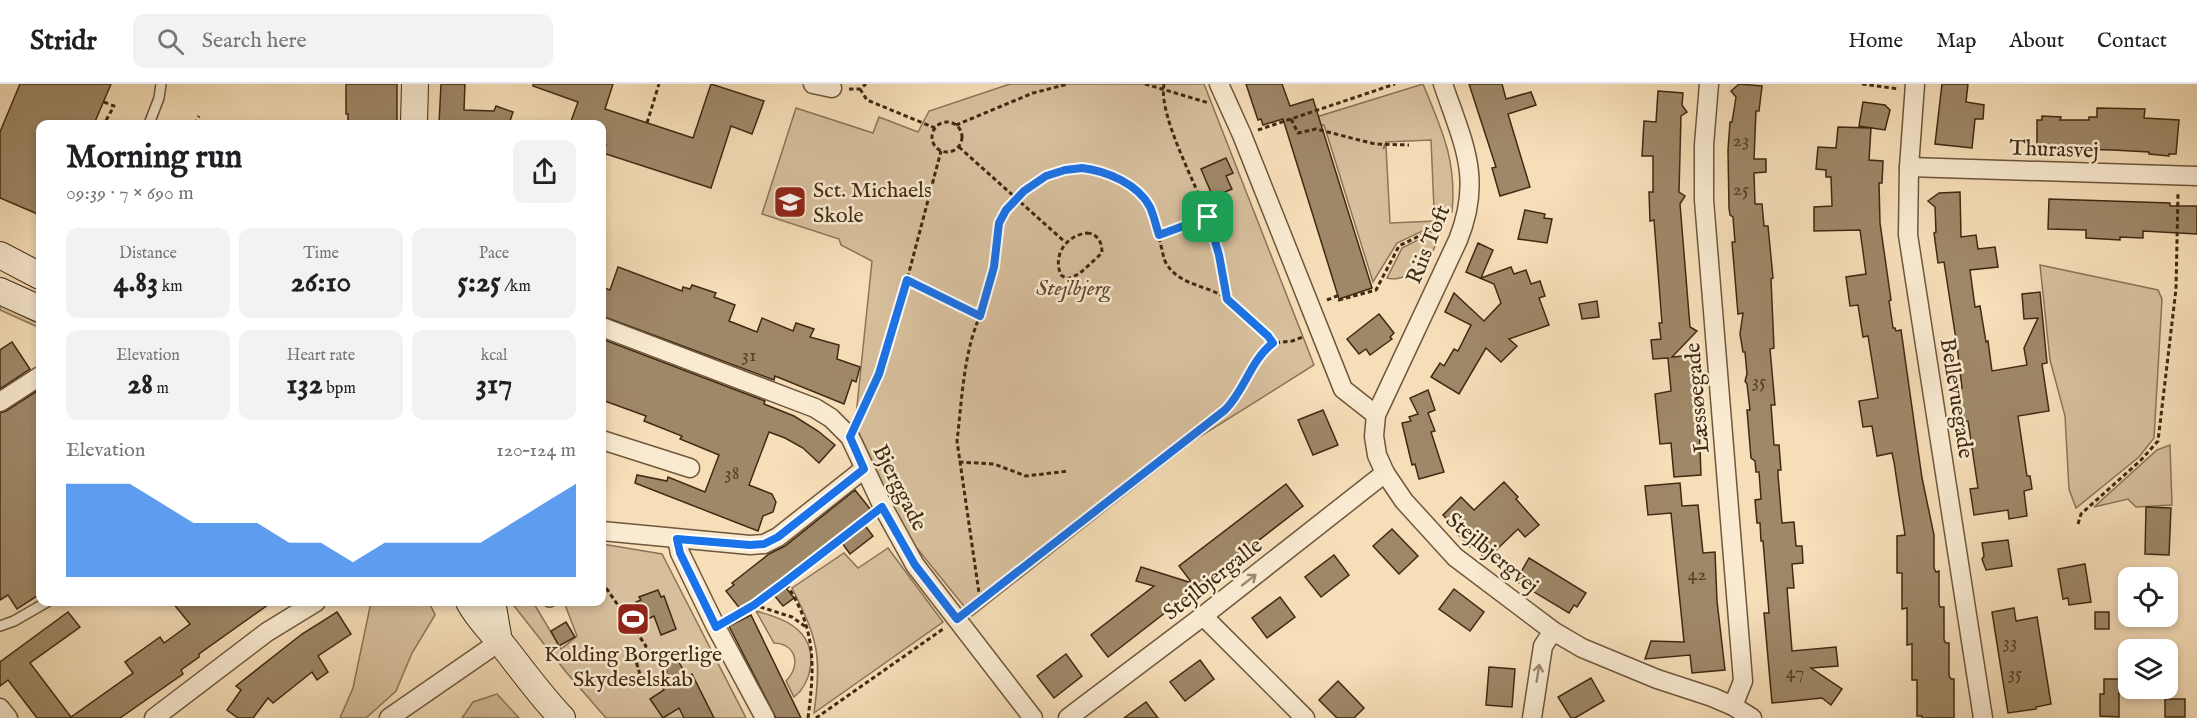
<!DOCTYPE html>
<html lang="en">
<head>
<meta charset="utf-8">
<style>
  body { margin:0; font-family:"IM FELL English",serif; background:#f2f2f2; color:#202124; height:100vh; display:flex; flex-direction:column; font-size:22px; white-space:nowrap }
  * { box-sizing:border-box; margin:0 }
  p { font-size:20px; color:#757577 }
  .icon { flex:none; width:33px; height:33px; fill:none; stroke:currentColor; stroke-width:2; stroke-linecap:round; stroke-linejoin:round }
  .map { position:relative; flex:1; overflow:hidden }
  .side { position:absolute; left:36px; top:36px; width:570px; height:486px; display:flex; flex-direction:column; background:#fff; border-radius:12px; box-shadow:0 3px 9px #0003 }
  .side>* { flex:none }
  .buttons { position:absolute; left:2118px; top:483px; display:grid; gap:12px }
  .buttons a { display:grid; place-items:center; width:60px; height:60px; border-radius:12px; background:#fff; box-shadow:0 3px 9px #0003; font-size:30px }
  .pin { position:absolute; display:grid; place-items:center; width:51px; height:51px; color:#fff; margin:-26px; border-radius:12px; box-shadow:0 3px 9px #0006 }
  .round { display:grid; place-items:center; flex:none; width:63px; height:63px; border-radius:12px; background:#f2f2f2 }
  .headline { display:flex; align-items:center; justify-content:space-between; height:102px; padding:0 30px }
  h1 { font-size:33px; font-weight:700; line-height:45px }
  .stats { display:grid; grid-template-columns:repeat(3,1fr); gap:9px; height:102px; padding:6px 30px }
  .stats div { display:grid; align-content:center; border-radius:12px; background:#f2f2f2; text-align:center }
  .stats b { font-size:30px; font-weight:700 }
  .stats small { font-size:16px; font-weight:400 }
  .stats p { font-size:16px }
  .chart { height:168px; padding:12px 30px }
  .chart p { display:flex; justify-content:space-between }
  .chart svg { width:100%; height:108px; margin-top:6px; fill:#1a73e8; opacity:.7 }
  header { display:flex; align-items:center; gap:36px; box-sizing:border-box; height:84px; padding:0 30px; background:#fff; border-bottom:2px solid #e0e0e0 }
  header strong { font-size:28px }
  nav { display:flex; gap:33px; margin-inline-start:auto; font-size:21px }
  .search { width:420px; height:54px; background:#f2f2f2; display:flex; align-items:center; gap:15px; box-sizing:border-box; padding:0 21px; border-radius:12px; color:#757577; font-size:22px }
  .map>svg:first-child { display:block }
  .green { fill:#d7bf9c; stroke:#8c7457; stroke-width:1.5 }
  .building { fill:#9f8868; stroke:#402a12; stroke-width:1.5 }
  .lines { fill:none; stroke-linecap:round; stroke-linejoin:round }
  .lane-casing { stroke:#6e573c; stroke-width:12 }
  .street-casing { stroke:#6e573c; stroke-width:21 }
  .secondary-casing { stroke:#402a12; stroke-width:28 }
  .path { stroke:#402a12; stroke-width:3; stroke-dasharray:4.5 3; stroke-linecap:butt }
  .lane { stroke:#f9ead1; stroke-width:9 }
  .street { stroke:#f9ead1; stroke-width:18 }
  .secondary { stroke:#f9ead1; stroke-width:26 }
  .oneway { stroke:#9c8a72 }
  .route-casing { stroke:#fff; stroke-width:12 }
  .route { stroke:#1a73e8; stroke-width:8 }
  .labels { text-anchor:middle; stroke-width:5; stroke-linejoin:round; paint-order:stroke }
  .number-label { font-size:20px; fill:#584228 }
  .street-label { font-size:22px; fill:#402a12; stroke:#f9ead1 }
  .poi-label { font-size:22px; fill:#402a12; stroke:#f9ead1; text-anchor:start }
  .park-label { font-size:22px; font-style:italic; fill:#5e482e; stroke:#f9ead1 }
</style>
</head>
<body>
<header>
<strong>Stridr</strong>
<div class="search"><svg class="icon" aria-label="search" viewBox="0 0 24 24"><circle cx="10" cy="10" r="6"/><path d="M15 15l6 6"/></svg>Search here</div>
<nav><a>Home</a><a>Map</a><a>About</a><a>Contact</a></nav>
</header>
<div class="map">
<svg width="2197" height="634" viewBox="0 0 2197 634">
  <rect width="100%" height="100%" fill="#f6deb8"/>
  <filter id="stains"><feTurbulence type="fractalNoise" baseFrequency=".00333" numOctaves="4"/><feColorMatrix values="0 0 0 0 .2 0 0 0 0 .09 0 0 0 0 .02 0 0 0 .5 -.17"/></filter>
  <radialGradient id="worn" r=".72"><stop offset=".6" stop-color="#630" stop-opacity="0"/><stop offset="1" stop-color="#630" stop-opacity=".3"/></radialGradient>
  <g class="green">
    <polygon points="1010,0 1204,0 1314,281 1196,355 972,532 907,452 855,341 872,177 841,161 839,155 762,130 796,24 873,49 879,33 918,48 929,27"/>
    <path d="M1423,0c19,46 34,77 29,128l-18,-3 -3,-69 -45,2 -3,7 3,-3 4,77 45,-2 -2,5 -36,17 -24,39 -49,-157 -23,5 -4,-7z"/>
    <path d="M1437,146l4,2 -17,40c-14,-1 -23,10 -37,6l15,-30z"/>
    <polygon points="2040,181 2158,206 2162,215 2154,354 2139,373 2076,424 2069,405 2065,332 2050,276"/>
    <polygon points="0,221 40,240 40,244 0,226"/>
    <polygon points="2170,361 2172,421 2136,423 2128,415 2094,423 2157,366"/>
    <polygon points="602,460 662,470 746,634 606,634 566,588 511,518 533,518 561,565 577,552 564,518 602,518"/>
    <path d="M888,464l55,74 -129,91c8,-58 4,-73 -22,-125l52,-35 14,15z"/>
    <polygon points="371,518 429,518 435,531 412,569 396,607 366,634 340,634 353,604"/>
    <path d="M756,527c15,4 35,10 46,23 15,18 10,49 -8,63l-8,-16c15,-15 11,-37 -12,-38z"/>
    <polygon points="497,610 519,634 462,634 473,618"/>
  </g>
  <g class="building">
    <polygon points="20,0 111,0 94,40 40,40 40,131 0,114 0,48"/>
    <polygon points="346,0 397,0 397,40 348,37 348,30 346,30"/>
    <polygon points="441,0 465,0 464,26 494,27 496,22 513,28 509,40 439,40"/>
    <polygon points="533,0 613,0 605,25 693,54 711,0 764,17 752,50 731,42 711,104 603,69 606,61 602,59 602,40 570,40 578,18 533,2"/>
    <polygon points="1246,0 1282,0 1290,22 1313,15 1372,204 1339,215 1283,35 1263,41 1261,35 1258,36"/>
    <polygon points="1469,0 1502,0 1506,15 1531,8 1536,21 1508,30 1530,103 1500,112 1492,84 1496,83"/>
    <polygon points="1739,0 1762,2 1759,27 1756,27 1754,75 1766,75 1766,88 1754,89 1755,120 1762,120 1764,142 1768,142 1773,194 1771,195 1774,264 1770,265 1775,321 1771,321 1774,361 1779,361 1781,386 1778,386 1778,391 1782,439 1794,438 1796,462 1802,462 1803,479 1792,480 1794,504 1787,504 1792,567 1836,563 1838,582 1811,584 1842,605 1831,621 1822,614 1772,619 1764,529 1769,529 1763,457 1761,457 1760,439 1757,439 1755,416 1761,415 1759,388 1756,388 1755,377 1751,374 1747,326 1750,326 1747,300 1745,297 1747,290 1745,268 1743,268 1740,250 1743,229 1738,230 1732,158 1735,158 1733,133 1730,131 1729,124 1728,66 1730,38 1732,38 1736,13 1731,7"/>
    <polygon points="1942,0 1968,0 1966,18 1984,21 1983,35 1975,35 1972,64 1935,60"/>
    <polygon points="1658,7 1683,9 1682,21 1687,28 1681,32 1679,108 1685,112 1680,120 1690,243 1697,247 1672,273 1695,271 1697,329 1701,333 1699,340 1701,391 1674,393 1671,359 1660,360 1655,310 1671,307 1668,274 1653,275 1651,256 1661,255 1659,239 1662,239 1654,136 1650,137 1649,108 1653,108 1653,72 1642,72 1644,37 1656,38"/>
    <polygon points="1863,18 1885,21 1890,26 1885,46 1859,42"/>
    <polygon points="2097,24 2145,25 2144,34 2179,36 2176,70 2169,70 2169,72 2149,70 2149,68 2113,66 2037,64 2037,36 2042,36 2042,32 2061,33 2060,36 2089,36 2089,33 2097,33"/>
    <polygon points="1838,43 1871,44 1869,76 1883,77 1882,99 1879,99 1880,139 1891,216 1889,217 1893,244 1895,244 1896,247 1901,246 1922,394 1934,451 1934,484 1936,488 1939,487 1939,520 1940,523 1944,523 1944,556 1946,559 1949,559 1949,592 1951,595 1954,595 1954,634 1922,634 1922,632 1917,632 1917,596 1912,596 1912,560 1907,561 1907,524 1902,525 1902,489 1897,489 1897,452 1905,451 1894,378 1892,369 1877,372 1872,342 1863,343 1859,317 1878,314 1868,252 1863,253 1858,221 1850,222 1846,193 1866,190 1860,146 1814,147 1814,123 1832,122 1831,93 1826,93 1826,86 1816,85 1818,63 1836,64"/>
    <polygon points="1226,74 1233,89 1226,92 1232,105 1213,113 1201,85"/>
    <polygon points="1960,108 1961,153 1976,151 1978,165 1995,163 1998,183 1970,186 1975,223 1980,222 1986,258 1988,257 1992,287 2027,281 2024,264 2038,234 2024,235 2022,210 2040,208 2047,279 2042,280 2049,327 2018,332 2027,392 2030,392 2032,405 2024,407 2027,432 2009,435 2008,426 1974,431 1970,405 1978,404 1968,337 1962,338 1956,305 1962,304 1957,262 1944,178 1938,179 1934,149 1936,148 1935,123 1928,117 1939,109"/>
    <polygon points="2049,115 2170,119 2170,122 2197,122 2197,150 2143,147 2143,154 2120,153 2120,156 2086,154 2086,146 2048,145"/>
    <polygon points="1525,126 1545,130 1544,134 1552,135 1547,159 1518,155"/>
    <polygon points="1478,159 1493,166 1481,194 1511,183 1514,190 1526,186 1531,200 1540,197 1545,212 1539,214 1549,241 1509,255 1517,262 1501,278 1486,264 1459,310 1431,293 1440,279 1444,282 1454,265 1458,267 1471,241 1445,228 1454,209 1484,237 1501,219 1494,200 1466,188"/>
    <polygon points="618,183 682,207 683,203 690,205 692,201 716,209 714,213 735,221 729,237 757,248 762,234 793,247 796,239 814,245 810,253 839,261 837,275 860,283 856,298 852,296 844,320 775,292 774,296 602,232 602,203 610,206"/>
    <polygon points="1597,217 1599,233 1582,235 1579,220"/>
    <polygon points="1379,230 1394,249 1390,253 1392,255 1370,271 1366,265 1359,270 1347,255"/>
    <polygon points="602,255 765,317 764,320 794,332 818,347 835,361 819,379 803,364 785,354 769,348 749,401 772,410 776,418 773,428 763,432 758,447 635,399 637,391 667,397 668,393 705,408 719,371 680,355 682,352 644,337 646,332 602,316"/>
    <polygon points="12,258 30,285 0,305 0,266"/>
    <polygon points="40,305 40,510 17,525 8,511 0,516 0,329 6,327"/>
    <polygon points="1428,306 1435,326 1428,329 1435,347 1431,348 1444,388 1419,395 1415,380 1412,381 1402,339 1411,337 1409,333 1418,330 1410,314"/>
    <polygon points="1323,326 1338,361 1313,371 1298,336"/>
    <polygon points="1504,398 1518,413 1516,415 1539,441 1525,453 1518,445 1493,469 1491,467 1484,473 1472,461 1470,463 1454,446 1456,444 1443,431 1461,413 1474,426"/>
    <polygon points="1680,399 1682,422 1698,421 1703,469 1715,468 1717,517 1725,586 1692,589 1690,571 1645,575 1651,557 1684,558 1671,429 1648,431 1645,402"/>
    <polygon points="1286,400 1303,422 1108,573 1091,551 1154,502 1136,497 1141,483 1192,499 1179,482"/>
    <polygon points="855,406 871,426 860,435 873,452 850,470 837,452 780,496 794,514 783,522 769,505 741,526 726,507 734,501 732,499 769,470 785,462"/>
    <polygon points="2146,423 2171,424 2169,471 2145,470"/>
    <polygon points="1392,445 1418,472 1399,490 1373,462"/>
    <polygon points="2008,456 2012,482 1986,486 1982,475 1984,472 1982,459"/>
    <polygon points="1334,471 1349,491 1321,513 1305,493"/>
    <polygon points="1529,474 1586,509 1577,523 1574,521 1569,529 1519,499 1524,490 1521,488"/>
    <polygon points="2085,480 2091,518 2069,521 2068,514 2063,515 2058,485"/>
    <polygon points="1454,505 1484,528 1470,547 1439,525"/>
    <polygon points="658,506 661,513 664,512 676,545 661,551 654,532 648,535 647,532 643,534 636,518 641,516 639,513"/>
    <polygon points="1280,513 1295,533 1267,554 1252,534"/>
    <polygon points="172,518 272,518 199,570 199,573 181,586 183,590 120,634 37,634 8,596 0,602 0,578 68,528 80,543 30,579 71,633 133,589 125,578 160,553 164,559 190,540"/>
    <polygon points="2014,524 2016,537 2037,533 2051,620 2036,623 2036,625 2008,629 1992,528"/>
    <polygon points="337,528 351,550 318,572 328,588 317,596 312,588 273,619 268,614 253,634 238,634 227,626 241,606 236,602 302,550"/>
    <rect x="2095" y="528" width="14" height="17"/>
    <polygon points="751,531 801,634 776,634 733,550 729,542"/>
    <polygon points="566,538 575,553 559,562 551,547"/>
    <polygon points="673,567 687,593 692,590 714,634 684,634 679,624 663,634 650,615 664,606 657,593 667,588 660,574"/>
    <polygon points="1066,570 1082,592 1054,614 1037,592"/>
    <polygon points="1200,576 1214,595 1185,617 1170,598"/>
    <polygon points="1489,583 1515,585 1512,623 1486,621"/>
    <polygon points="1591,594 1604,617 1575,634 1571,634 1558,613"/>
    <polygon points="2104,595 2119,595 2119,633 2100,632 2100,610 2104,610"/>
    <polygon points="1338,597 1364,624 1354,634 1337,634 1319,616"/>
    <rect x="2165" y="615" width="20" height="18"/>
    <polygon points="1146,618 1158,634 1124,634"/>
  </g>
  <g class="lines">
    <g class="lane-casing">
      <g id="lane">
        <polyline points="149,40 159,14 161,0"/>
        <polyline points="549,518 550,518"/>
        <polyline points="0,542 14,537 47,518"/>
      </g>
    </g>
    <g class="street-casing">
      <g id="street">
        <polyline points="813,0 832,4"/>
        <polyline points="1219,0 1242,51 1343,305 1376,331"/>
        <path d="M1443,0c20,59 40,94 15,156l-82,175 -2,21 3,19 8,18 19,28 51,56 98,74 29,17 75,31 55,18 21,9 19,12"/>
        <polyline points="1709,0 1704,61 1704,116 1743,597 1733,622"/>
        <polyline points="1915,0 1909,83 1908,151 1983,634"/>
        <polyline points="1909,83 2197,92"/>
        <polyline points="602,243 815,324 831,334 850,353 883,423 915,481 1033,634"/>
        <polyline points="0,318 40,292"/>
        <polyline points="602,356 690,384"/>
        <polyline points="602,447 750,461 764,460 778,453 864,385"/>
        <polyline points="677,455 680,469 716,543 765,634"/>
        <polyline points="1203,532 1305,634"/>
        <polyline points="0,624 8,634"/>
        <polyline points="154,634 267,548 316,518"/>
        <polyline points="389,634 499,558"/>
        <polyline points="1068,634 1203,532 1385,389"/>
        <polyline points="1532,634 1543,562 1553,547"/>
      </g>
    </g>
    <g class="secondary-casing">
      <g id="secondary">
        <polyline points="414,40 415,0"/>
        <polyline points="0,171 40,192"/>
        <polyline points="0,207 40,225"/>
        <path d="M469,518c8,15 19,26 31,40 21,26 39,52 62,76"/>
        <polyline points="490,518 493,523 499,557"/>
      </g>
    </g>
    <g class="path">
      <polyline points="1145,0 1209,19"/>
      <path d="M1164,0c-6,32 33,101 44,134 9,27 14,53 19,81"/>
      <polyline points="1862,0 1899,5"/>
      <polyline points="849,5 860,5 866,0"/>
      <polyline points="860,5 867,16 935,44"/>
      <polyline points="104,18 114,22 104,40"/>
      <polyline points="1291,35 1298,49 1316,45 1375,60 1409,61"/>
      <circle cx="947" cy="53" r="15"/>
      <polyline points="647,39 659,0"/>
      <polyline points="195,40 199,32"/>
      <polyline points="956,41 1033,9 1068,0"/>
      <polyline points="1258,46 1395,0"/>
      <polyline points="959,63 1065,158"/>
      <path d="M1087,149c11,1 15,9 15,20l-23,21 -12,5 -6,-4c-9,-20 6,-40 26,-42z"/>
      <polyline points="1159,151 1208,133"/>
      <polyline points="907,196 980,232"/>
      <polyline points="1327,216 1337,212 1339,216 1376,206 1399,162 1439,142 1446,133"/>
      <polyline points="858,335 879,290 907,196 941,67"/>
      <polyline points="959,378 994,380 1026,392 1069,387"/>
      <polyline points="2078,440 2081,430 2141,376 2158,357 2176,205 2178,109"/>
      <polyline points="602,498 646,562 636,577 641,594 648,606"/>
      <polyline points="785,498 754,521 792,533 806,543"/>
      <path d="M980,516l245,-190c19,-20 26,-49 48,-67"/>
      <path d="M969,525l11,-9 -23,-159c4,-34 6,-71 15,-103 7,-23 17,-45 22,-69 3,-15 -1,-31 5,-46 3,-11 13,-21 21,-28 35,-32 73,-35 111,-8 21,15 25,36 30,59 2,6 2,12 5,17 13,23 42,22 62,36 14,11 27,25 40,37l5,7 19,-2 11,-4"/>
      <polyline points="732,533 754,521"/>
      <path d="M808,634c7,-53 8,-90 -23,-136l83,-64"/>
      <polyline points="816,634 943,545"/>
    </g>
    <use href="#lane" class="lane"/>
    <use href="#street" class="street"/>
    <use href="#secondary" class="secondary"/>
  </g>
  <defs><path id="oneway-shaft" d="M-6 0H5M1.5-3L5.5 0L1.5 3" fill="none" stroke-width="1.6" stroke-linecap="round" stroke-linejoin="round" transform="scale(1.5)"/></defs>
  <g class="oneway">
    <use href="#oneway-shaft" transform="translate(1249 496) rotate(-38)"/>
    <use href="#oneway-shaft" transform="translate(1538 589) rotate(-81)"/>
  </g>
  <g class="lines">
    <g class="route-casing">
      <path id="route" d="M1082,84c25,3 56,16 68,39 4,9 6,19 9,28l49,-18 11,38 8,44 41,37 5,7c-23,18 -28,47 -48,67l-268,209 -42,-54 -33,-58 -97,75 -31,23 -38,22 -36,-74 -3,-14 73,6 14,-1 14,-7 86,-68 -14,-32 29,-63 28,-94 73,36 14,-49 5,-44 7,-13 18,-19 22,-15 19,-6z"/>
    </g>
    <use href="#route" class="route"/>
  </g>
  <defs>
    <g id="school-square" transform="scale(1.725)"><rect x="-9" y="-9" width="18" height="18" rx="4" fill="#8f2418" stroke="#f9ead1"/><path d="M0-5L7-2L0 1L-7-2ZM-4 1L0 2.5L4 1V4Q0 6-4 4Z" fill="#fff"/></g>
    <g id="stadium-square" transform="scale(1.725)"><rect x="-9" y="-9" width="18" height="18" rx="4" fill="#8f2418" stroke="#f9ead1"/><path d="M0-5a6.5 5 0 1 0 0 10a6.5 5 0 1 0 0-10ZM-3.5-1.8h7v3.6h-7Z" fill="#fff"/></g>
  </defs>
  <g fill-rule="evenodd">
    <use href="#school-square" x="790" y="118"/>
    <use href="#stadium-square" x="633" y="535"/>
  </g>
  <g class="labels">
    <g class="number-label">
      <text x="1741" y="62">23</text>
      <text x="1741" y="111">25</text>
      <text x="749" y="277">31</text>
      <text x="1759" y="303">35</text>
      <text x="732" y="395">38</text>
      <text x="1697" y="496">42</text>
      <text x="2010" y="564">33</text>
      <text x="1795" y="594">47</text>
      <text x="2015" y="595">35</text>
    </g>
    <g class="street-label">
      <text transform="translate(2054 64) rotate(2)" y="8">Thurasvej</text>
      <text transform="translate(1427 160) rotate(-68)" y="8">Riis Toft</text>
      <text transform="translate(1696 314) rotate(-95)" y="8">Læssøegade</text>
      <text transform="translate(1958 314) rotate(81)" y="8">Bellevuegade</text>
      <text transform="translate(901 403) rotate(63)" y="8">Bjerggade</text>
      <text transform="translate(1493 468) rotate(40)" y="8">Stejlbjergvej</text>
      <text transform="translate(1212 494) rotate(-38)" y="8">Stejlbjergalle</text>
    </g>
    <g class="poi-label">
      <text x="813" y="113">Sct. Michaels<tspan x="813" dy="25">Skole</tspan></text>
      <text x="633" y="577" text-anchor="middle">Kolding Borgerlige<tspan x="633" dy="25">Skydeselskab</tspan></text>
    </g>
    <g class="park-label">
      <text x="1073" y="211">Stejlbjerg</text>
    </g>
  </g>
  <rect width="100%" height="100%" filter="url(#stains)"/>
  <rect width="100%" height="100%" fill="url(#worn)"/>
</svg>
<div class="buttons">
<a><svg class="icon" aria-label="locate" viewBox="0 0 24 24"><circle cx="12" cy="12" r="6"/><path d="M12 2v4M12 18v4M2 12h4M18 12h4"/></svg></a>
<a><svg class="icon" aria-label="layers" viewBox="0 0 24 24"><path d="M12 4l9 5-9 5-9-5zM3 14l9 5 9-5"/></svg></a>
</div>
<div class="pin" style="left:1208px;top:133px;background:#1e9e55"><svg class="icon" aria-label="arrive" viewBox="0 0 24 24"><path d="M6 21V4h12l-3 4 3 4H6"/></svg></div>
<section class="side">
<div class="headline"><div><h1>Morning run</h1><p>09:39 · 7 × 690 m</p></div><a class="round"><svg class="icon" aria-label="share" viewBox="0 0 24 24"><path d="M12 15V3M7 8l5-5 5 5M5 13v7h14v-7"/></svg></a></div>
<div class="stats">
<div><p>Distance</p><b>4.83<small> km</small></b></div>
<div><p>Time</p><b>26:10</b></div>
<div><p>Pace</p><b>5:25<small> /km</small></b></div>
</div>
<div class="stats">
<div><p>Elevation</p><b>28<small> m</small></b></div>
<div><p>Heart rate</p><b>132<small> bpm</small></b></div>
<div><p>kcal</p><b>317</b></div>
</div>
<div class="chart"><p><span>Elevation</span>120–124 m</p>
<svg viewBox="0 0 160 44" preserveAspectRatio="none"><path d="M0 44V6L10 6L20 6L30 14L40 22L50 22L60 22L70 30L80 30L90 38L100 30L110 30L120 30L130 30L140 22L150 14L160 6V44z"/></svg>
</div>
</section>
</div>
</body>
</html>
